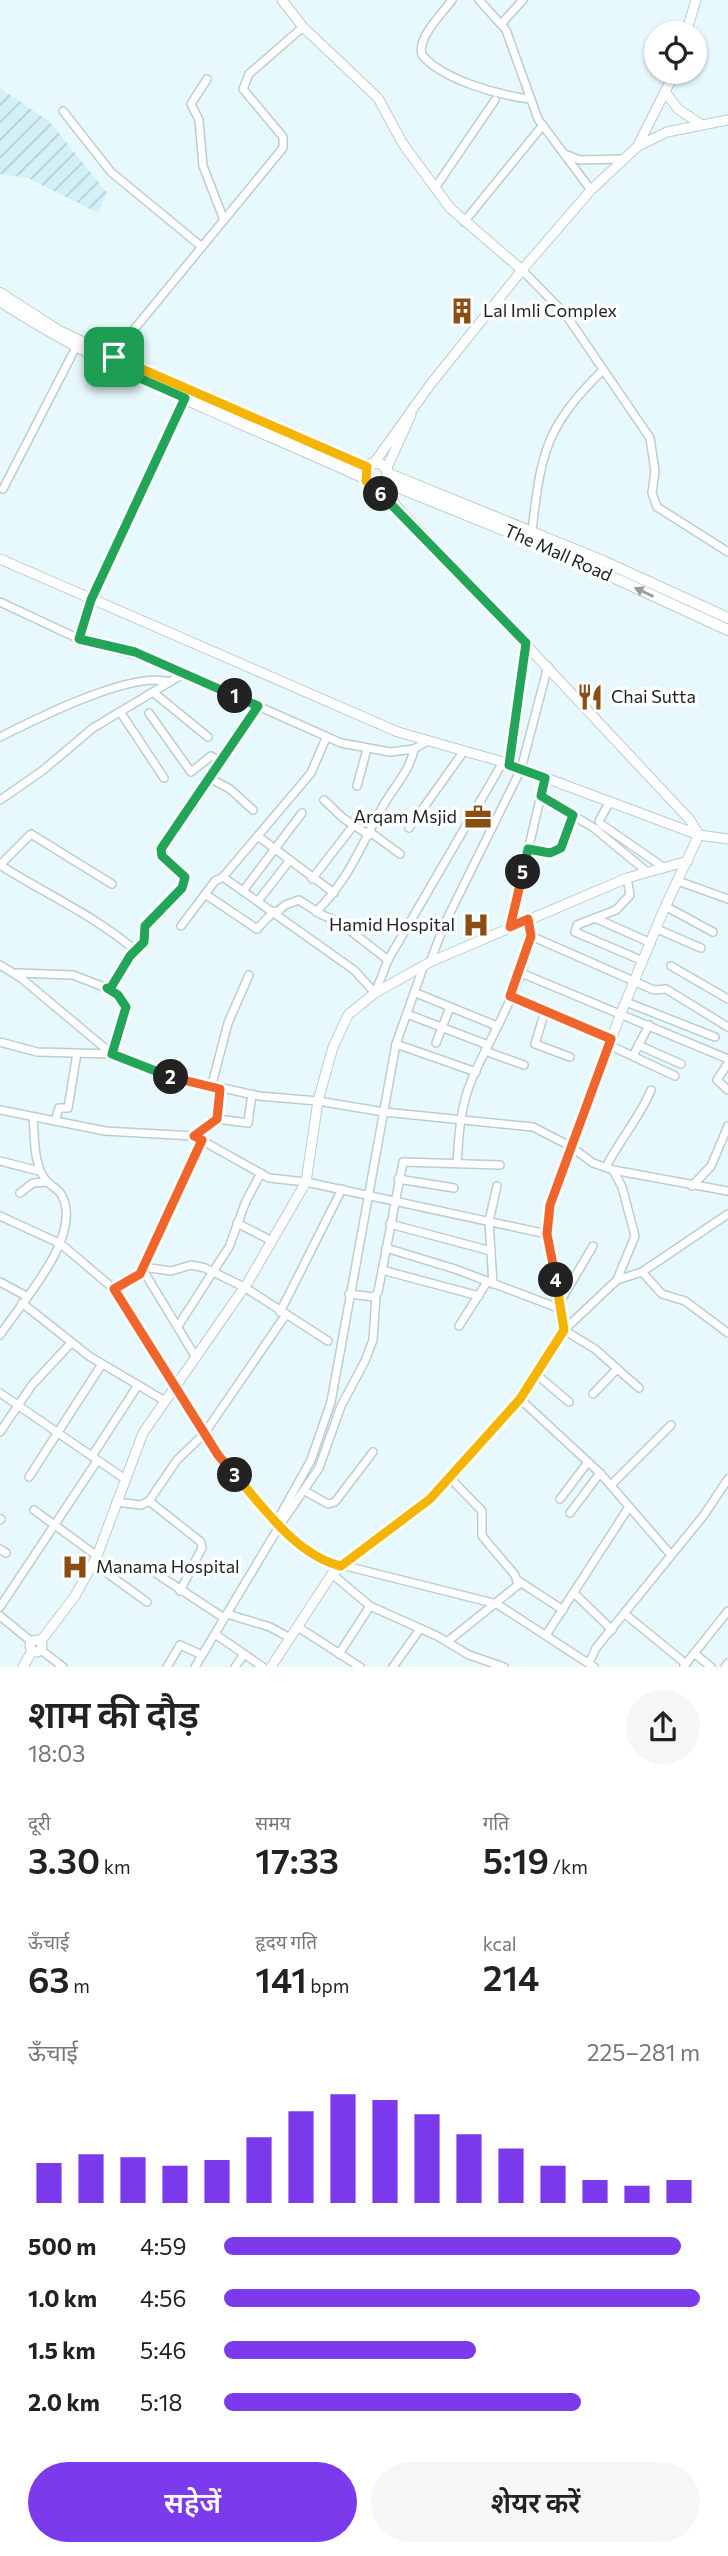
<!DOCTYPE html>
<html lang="hi">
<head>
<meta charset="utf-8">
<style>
  body { margin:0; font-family:Commissioner,"Noto Sans Devanagari",sans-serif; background:#f6f6f6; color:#222; height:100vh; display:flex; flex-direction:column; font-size:26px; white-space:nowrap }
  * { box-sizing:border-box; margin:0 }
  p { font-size:23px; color:#767676 }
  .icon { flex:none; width:38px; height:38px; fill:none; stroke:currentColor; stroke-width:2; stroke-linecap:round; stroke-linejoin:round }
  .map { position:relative; height:1667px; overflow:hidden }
  .drawer { display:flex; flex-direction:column; background:#fff; flex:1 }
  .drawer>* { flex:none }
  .tools { position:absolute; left:644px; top:21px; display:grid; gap:14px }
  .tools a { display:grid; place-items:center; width:63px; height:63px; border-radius:50%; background:#fff; box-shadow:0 2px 5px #0004; font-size:35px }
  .pin { position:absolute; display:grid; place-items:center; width:60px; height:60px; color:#fff; margin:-30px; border-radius:14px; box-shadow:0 4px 10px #0006 }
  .km { position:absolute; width:35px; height:35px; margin:-18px; border-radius:50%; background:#222; color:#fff; font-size:19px; line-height:35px; text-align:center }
  .round { display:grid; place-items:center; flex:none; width:74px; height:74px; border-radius:37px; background:#f6f6f6 }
  .head { display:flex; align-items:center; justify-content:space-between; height:119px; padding:0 28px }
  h1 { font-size:38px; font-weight:600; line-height:52px }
  .stats { display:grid; grid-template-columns:repeat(3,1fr); gap:10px; height:119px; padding:7px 28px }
  .stats div { display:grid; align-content:center }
  .stats b { font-size:35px; font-weight:600 }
  .stats small { font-size:19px; font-weight:400 }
  .stats p { font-size:19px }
  .chart { height:196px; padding:14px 28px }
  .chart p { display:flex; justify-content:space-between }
  .chart svg { width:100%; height:126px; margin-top:7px; stroke:#7c3aed; stroke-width:6 }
  .cta { display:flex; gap:14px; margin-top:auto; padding:14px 28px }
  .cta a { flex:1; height:80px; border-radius:42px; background:#7c3aed; color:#fff; font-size:28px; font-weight:600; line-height:80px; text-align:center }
  .cta a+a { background:#f6f6f6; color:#222 }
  ul { padding:0 28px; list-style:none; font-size:23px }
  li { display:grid; grid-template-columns:112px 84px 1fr; align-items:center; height:52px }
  li i { height:18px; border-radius:9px; background:#7c3aed }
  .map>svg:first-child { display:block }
  .industrial { fill:url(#industrial-furrows) }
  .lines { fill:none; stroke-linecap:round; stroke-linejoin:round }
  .minor-casing { stroke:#bbcdd1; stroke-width:10 }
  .tertiary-casing { stroke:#bbcdd1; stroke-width:11 }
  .secondary-casing { stroke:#bbcdd1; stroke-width:12 }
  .minor { stroke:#fff; stroke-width:7 }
  .tertiary { stroke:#fff; stroke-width:9 }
  .secondary { stroke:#fff; stroke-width:10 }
  .oneway { fill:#999c9c }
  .split-1-casing { stroke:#fff; stroke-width:14 }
  .split-2-casing { stroke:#fff; stroke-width:14 }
  .split-3-casing { stroke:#fff; stroke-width:14 }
  .split-4-casing { stroke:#fff; stroke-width:14 }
  .split-5-casing { stroke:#fff; stroke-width:14 }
  .split-6-casing { stroke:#fff; stroke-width:14 }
  .split-7-casing { stroke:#fff; stroke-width:14 }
  .split-1 { stroke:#22a559; stroke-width:9 }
  .split-2 { stroke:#22a559; stroke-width:9 }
  .split-3 { stroke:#f0652b; stroke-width:9 }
  .split-4 { stroke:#f5b400; stroke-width:9 }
  .split-5 { stroke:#f0652b; stroke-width:9 }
  .split-6 { stroke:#22a559; stroke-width:9 }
  .split-7 { stroke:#f5b400; stroke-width:9 }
  .labels { text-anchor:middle; stroke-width:7; stroke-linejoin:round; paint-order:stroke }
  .poi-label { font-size:18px; fill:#1c2224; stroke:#fff; text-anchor:start }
  .street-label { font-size:18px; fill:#1c2224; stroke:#fff }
</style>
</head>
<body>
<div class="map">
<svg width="728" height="1667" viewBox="0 0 728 1667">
  <defs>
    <pattern id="industrial-furrows" width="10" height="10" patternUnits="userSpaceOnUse" patternTransform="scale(1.75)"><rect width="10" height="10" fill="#d4f0f7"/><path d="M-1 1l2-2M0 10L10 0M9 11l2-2" fill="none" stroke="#b5ced4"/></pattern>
  </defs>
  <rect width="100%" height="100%" fill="#e7f9fd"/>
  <polygon class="industrial" points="0,88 50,122 107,193 98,213 28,178 0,174"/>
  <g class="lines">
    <g class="minor-casing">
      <g id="minor">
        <path d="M452,0c-10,14 -35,37 -30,55 21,25 76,40 108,44"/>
        <polyline points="479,0 506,30 538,119 591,190"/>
        <polyline points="502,23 523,0"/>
        <polyline points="207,79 191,104 199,120 203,166 224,220"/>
        <polyline points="63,111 111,172 202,247"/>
        <polyline points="567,155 580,160 622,159"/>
        <polyline points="435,188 495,100"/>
        <polyline points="464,222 543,125"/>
        <polyline points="522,270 566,315 650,438 655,471 652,493 657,507 728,552"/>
        <polyline points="112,361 118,349 283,148 283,137 243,89 249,74 303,27"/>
        <polyline points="3,489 76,347"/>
        <path d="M532,531c9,-78 13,-104 71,-161"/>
        <polyline points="0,602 79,639 157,661 341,743 390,752 414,749 428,741"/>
        <polyline points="79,639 91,600 185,398"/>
        <polyline points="154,693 208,737"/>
        <polyline points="121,713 164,778"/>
        <polyline points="149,713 191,772 211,756 222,762"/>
        <path d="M0,737c36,-18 132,-67 170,-55"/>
        <polyline points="509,765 525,643"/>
        <polyline points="211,779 230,789 253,810"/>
        <polyline points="357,786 367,749"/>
        <polyline points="541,796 594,828 646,871"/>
        <polyline points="0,800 42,771 93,728 183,674"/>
        <polyline points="324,800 343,818 369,835"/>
        <polyline points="609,803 599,821 601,824 663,867"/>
        <polyline points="409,828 464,751"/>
        <polyline points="370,832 400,854"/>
        <polyline points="259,837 334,893"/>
        <polyline points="528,849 550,853 559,850 573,815"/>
        <polyline points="223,877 311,773 326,738"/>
        <polyline points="627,878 630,895 616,910 577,925 575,932 643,961"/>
        <polyline points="312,879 353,826"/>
        <polyline points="678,881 728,899"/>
        <path d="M112,884l-81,-50 -31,31c44,28 97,52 136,86"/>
        <polyline points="243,891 302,813"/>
        <polyline points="205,894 257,929 274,911"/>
        <polyline points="258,901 290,860"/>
        <polyline points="665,906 713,932"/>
        <path d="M316,912c36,-37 43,-64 67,-106 10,-18 27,-35 31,-57"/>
        <polyline points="276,913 285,905 299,900 322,915 338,921 388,960"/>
        <polyline points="595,918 651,943"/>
        <polyline points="181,926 215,881 223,877 354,970 375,993 388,960 503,762"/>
        <polyline points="510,927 545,778"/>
        <polyline points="657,929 701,948"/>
        <polyline points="531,936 654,990 666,989 728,1027"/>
        <polyline points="430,962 445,923 521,769 548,666"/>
        <polyline points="0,965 21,978 112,1054 168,1076 259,1096 318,1101 384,1112 533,1127 570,1146 593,1163 613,1170 728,1191"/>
        <polyline points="671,966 728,999"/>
        <polyline points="17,973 73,975 109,989 130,956 144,942 145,926 182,888 185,877 162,856 161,847 189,812 258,706"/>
        <polyline points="521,973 728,1059"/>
        <polyline points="416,993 497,1026"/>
        <polyline points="510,996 611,1039"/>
        <polyline points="626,1002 715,1037"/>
        <polyline points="545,1011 535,1044 570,1057"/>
        <polyline points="407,1014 488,1045"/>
        <polyline points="0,1042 37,1052 112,1054 126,1007 119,995 107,988"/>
        <polyline points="436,1043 450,1007"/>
        <polyline points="396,1044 476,1072"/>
        <polyline points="609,1045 675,1076"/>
        <polyline points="638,1045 681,1064"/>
        <polyline points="485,1051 524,1065"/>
        <polyline points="633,1056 649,1025"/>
        <polyline points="728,1063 717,1080 728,1090"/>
        <polyline points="211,1088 228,1023 249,975"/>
        <polyline points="0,1110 105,1131 194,1136 269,1178 306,1182 547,1234"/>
        <polyline points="217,1119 248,1123 252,1094"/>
        <polyline points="55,1121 59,1108 68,1108 77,1053"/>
        <polyline points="194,1136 216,1122 221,1089"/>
        <polyline points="0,1161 39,1171"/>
        <path d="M457,1163c2,-29 3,-56 15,-84 19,-45 64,-112 56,-160"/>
        <path d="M606,1167c14,-28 33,-48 45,-77"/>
        <polyline points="613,1170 622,1187 635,1236 617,1280"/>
        <polyline points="398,1179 454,1188"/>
        <polyline points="692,1186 711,1166 728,1126"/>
        <polyline points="20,1193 33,1183 47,1182"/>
        <polyline points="0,1216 61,1244 114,1289 218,1455 280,1525 318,1559 497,1604 594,1667"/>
        <polyline points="237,1223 272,1241"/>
        <polyline points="390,1224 491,1251"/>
        <polyline points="386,1248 455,1269 561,1309"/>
        <polyline points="143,1267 171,1271 191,1265 205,1268 244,1287 328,1341"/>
        <polyline points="382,1270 479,1296"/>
        <polyline points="642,1272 662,1294 685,1301 728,1333"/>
        <polyline points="140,1274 202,1140"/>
        <polyline points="0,1282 26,1296"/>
        <polyline points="493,1284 489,1221 497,1186"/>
        <polyline points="114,1289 135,1275 146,1275 195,1356"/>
        <polyline points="349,1294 374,1297 378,1292 403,1162 500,1165"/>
        <polyline points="560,1302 593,1246"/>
        <polyline points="22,1303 89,1356 165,1401"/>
        <polyline points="280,1312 342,1189"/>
        <polyline points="178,1326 229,1247 246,1201 261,1173"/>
        <polyline points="459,1326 487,1282"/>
        <path d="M0,1335c22,-33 85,-101 61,-141 -4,-6 -12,-9 -16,-15 -12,-16 -10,-42 -12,-62"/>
        <polyline points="536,1374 569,1402"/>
        <polyline points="639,1388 595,1349 564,1330 617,1280 642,1272 728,1214"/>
        <polyline points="0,1393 125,1479"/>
        <polyline points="593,1394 617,1369"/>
        <polyline points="520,1399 600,1473 671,1555"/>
        <polyline points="0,1432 32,1385 71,1343"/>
        <polyline points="92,1456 138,1385"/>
        <polyline points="29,1477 102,1364"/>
        <polyline points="611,1485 671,1425"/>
        <polyline points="305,1491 328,1504 335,1502 373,1452"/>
        <polyline points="560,1499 588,1462"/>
        <polyline points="149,1501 201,1542 202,1548 180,1591"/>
        <polyline points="116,1502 141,1505 149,1501 177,1460 204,1434 285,1316"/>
        <polyline points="34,1510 97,1556"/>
        <polyline points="570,1513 600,1473"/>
        <polyline points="0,1520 1,1519"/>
        <polyline points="277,1521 311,1460 331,1402 396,1044 424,965"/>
        <polyline points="0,1549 6,1553"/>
        <polyline points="93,1563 147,1602"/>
        <polyline points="157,1574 224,1618"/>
        <polyline points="332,1574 370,1606 437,1636 469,1655 504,1667"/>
        <polyline points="517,1580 563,1610"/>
        <polyline points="574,1593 612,1630"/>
        <polyline points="0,1607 97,1461"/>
        <polyline points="227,1614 270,1627 290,1638"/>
        <polyline points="625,1614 686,1664"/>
        <polyline points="0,1616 32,1642"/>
        <polyline points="298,1627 360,1667"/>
        <polyline points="215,1634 263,1667"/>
        <polyline points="546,1635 629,1507"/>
        <polyline points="447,1642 518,1585 515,1575 482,1536 482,1511 449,1477"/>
        <polyline points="41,1650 63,1667"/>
        <polyline points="694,1653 711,1667"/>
        <polyline points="339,1654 370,1606"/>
        <polyline points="589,1663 596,1648 704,1515 728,1479"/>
        <polyline points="684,1666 728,1611"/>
        <polyline points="167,1667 180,1645 202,1655"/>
        <polyline points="195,1667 280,1525 319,1468 341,1406 365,1361 373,1340 376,1295"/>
        <polyline points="235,1667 244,1654"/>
        <polyline points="393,1667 420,1629"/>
        <polyline points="725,1667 728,1663"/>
      </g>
    </g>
    <g class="tertiary-casing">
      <g id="tertiary">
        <polyline points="282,0 303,27 378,98 403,144 450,208 522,270"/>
        <polyline points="686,33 696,0"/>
        <polyline points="666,93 678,109 699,123"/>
        <polyline points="638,146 667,132 728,120"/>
        <polyline points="374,463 430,385 522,270 591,190 637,147 675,72"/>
        <polyline points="386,470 411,415"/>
        <polyline points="371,486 397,507 382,485"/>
        <polyline points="397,507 690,820 699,835"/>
        <polyline points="0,559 398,732 503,762 699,835"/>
        <circle cx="36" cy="1646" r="6"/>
        <polyline points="40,1642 75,1596 97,1556 143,1433 248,1282 306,1182 318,1101 333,1047 348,1015 375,993 430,962 627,878 688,861"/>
        <polyline points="23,1667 32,1651"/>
        <polyline points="271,1667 332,1574 430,1499 520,1399 564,1330 547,1234 550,1205 621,1013 664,909 699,835 728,839"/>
      </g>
    </g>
    <g class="secondary-casing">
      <g id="secondary">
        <polyline points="0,293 59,331 114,357 367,467"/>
        <path d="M0,301c113,74 242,121 364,177"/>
        <circle cx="376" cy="475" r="12"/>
        <polyline points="387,473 603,561 728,618"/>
        <polyline points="385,482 558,552 728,630"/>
      </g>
    </g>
    <use href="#minor" class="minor"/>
    <use href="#tertiary" class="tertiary"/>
    <use href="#secondary" class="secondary"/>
  </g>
  <defs><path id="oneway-solid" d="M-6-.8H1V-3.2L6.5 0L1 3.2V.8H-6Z" transform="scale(1.75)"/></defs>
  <use class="oneway" href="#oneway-solid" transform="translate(644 592) rotate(-155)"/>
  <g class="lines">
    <g class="split-1-casing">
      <polyline id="split-1" points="114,357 110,365 185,398 91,600 79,639 135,652 235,696"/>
    </g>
    <g class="split-2-casing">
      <polyline id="split-2" points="171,1077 112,1054 126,1007 118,995 107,988 110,989 130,956 144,942 145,926 182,888 185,877 162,856 161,849 258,706 235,696"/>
    </g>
    <g class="split-3-casing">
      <polyline id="split-3" points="171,1077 220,1089 217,1119 194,1136 202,1140 140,1274 114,1289 218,1455 235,1475"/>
    </g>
    <g class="split-4-casing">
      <path id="split-4" d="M235,1475c29,33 62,81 106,91l89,-67 90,-100 44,-69 -8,-50"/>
    </g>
    <g class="split-5-casing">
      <polyline id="split-5" points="523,872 510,927 528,919 531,936 510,996 611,1039 550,1205 547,1234 556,1280"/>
    </g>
    <g class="split-6-casing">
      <polyline id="split-6" points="381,494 526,643 509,765 545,778 541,796 573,815 561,848 550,853 528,849 523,872"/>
    </g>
    <g class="split-7-casing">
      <polyline id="split-7" points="114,357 367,467 366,481 381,494"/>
    </g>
    <use href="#split-1" class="split-1"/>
    <use href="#split-2" class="split-2"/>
    <use href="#split-3" class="split-3"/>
    <use href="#split-4" class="split-4"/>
    <use href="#split-5" class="split-5"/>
    <use href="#split-6" class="split-6"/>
    <use href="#split-7" class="split-7"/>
  </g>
  <defs>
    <g id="building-bare" transform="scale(2.1)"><path d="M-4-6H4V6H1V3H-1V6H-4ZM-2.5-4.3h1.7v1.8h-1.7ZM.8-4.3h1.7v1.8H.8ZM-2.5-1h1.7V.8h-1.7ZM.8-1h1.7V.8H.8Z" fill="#8c4d13" stroke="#fff" stroke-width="2.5" paint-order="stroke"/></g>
    <g id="restaurant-bare" transform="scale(2.1)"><path d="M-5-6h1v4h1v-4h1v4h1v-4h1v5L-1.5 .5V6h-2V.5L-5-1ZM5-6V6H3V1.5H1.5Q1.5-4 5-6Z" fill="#8c4d13" stroke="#fff" stroke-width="2.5" paint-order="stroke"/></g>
    <g id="office-bare" transform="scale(2.1)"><path d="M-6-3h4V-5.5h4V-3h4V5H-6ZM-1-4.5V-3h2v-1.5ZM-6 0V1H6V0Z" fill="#8c4d13" stroke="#fff" stroke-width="2.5" paint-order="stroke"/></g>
    <g id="hospital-bare" transform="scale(2.1)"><path d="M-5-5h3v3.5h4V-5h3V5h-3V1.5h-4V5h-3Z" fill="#8c4d13" stroke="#fff" stroke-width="2.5" paint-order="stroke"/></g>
  </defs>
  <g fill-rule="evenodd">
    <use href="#building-bare" x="462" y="311"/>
    <use href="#restaurant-bare" x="590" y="697"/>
    <use href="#office-bare" x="478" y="817"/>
    <use href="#hospital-bare" x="476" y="925"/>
    <use href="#hospital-bare" x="75" y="1567"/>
  </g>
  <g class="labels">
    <g class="poi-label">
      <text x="483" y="317">Lal Imli Complex</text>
      <text x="611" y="703">Chai Sutta</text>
      <text x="457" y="823" text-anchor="end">Arqam Msjid</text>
      <text x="455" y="931" text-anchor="end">Hamid Hospital</text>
      <text x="96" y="1573">Manama Hospital</text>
    </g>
    <g class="street-label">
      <text transform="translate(558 553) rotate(24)" y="6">The Mall Road</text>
    </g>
  </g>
</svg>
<div class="tools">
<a><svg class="icon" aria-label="locate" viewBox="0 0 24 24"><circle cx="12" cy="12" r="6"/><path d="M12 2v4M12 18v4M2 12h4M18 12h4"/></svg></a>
</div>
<div class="pin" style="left:114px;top:357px;background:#1e9e55"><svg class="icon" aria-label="arrive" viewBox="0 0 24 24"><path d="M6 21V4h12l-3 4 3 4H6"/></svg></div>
<b class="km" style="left:235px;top:696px">1</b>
<b class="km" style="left:171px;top:1077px">2</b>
<b class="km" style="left:235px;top:1475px">3</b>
<b class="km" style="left:556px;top:1280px">4</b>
<b class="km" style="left:523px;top:872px">5</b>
<b class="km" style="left:381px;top:494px">6</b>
</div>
<section class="drawer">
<div class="head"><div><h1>शाम की दौड़</h1><p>18:03</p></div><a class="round"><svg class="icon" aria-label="share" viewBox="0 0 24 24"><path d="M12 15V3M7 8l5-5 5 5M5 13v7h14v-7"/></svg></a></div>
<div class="stats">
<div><p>दूरी</p><b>3.30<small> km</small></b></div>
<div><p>समय</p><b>17:33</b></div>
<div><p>गति</p><b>5:19<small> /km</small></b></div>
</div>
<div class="stats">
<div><p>ऊँचाई</p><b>63<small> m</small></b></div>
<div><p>हृदय गति</p><b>141<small> bpm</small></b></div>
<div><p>kcal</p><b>214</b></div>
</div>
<div class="chart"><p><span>ऊँचाई</span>225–281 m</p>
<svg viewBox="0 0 160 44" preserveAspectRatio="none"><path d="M5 44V30M15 44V27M25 44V28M35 44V31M45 44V29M55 44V21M65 44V12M75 44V6M85 44V8M95 44V13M105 44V20M115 44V25M125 44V31M135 44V36M145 44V38M155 44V36"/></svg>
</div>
<ul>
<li><b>500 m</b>4:59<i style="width:96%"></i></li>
<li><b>1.0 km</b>4:56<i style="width:100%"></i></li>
<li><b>1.5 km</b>5:46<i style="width:53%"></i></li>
<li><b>2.0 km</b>5:18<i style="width:75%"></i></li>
</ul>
<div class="cta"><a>सहेजें</a><a>शेयर करें</a></div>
</section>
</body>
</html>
